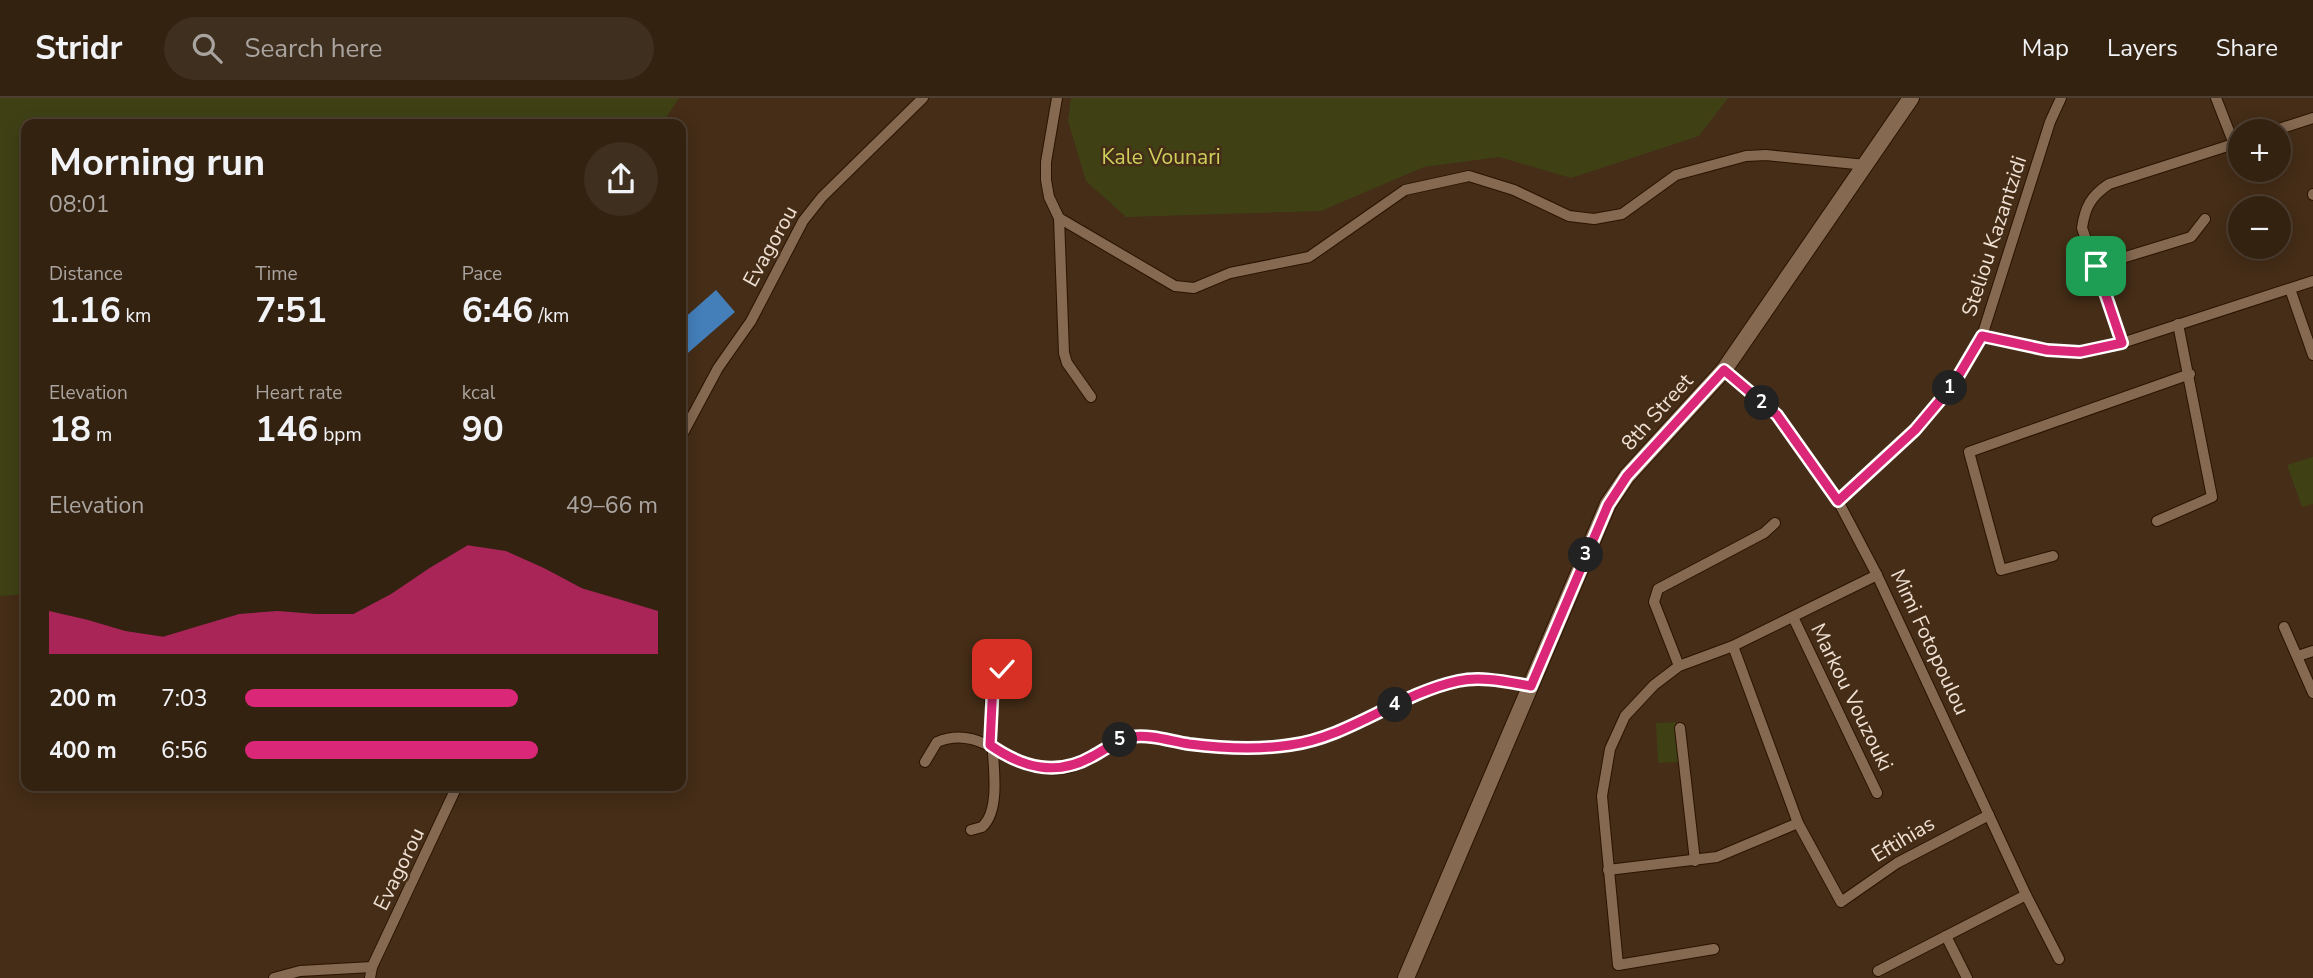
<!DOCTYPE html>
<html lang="en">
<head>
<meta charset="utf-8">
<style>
  body { margin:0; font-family:"Nunito Sans",sans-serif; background:#3f2f1f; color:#f1f3f6; height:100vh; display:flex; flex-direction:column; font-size:26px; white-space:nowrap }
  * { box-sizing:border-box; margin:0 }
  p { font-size:23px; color:#a9a49f }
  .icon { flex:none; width:38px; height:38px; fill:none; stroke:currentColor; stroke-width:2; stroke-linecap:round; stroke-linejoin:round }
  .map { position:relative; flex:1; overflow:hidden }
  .details { position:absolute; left:21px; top:21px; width:665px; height:672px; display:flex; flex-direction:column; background:#342211; border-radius:14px; box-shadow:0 4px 18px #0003,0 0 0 2px #4e3f31 }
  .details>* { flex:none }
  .tools { position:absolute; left:2228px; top:21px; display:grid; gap:14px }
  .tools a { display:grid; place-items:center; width:63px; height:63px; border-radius:50%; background:#342211; box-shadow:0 4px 18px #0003,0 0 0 2px #4e3f31; font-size:35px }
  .pin { position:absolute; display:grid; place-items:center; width:60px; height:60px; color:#fff; margin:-30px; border-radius:14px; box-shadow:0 4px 10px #0006 }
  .km { position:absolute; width:35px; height:35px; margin:-18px; border-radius:50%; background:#222; color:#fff; font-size:19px; line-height:35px; text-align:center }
  .round { display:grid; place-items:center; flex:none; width:74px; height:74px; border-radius:37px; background:#3f2f1f }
  .headline { display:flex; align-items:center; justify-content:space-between; height:119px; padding:0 28px }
  h1 { font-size:38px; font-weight:700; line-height:52px }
  .figures { display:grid; grid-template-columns:repeat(3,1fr); gap:10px; height:119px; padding:7px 28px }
  .figures div { display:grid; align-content:center }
  .figures b { font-size:35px; font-weight:700 }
  .figures small { font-size:19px; font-weight:400 }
  .figures p { font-size:19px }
  .chart { height:196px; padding:14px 28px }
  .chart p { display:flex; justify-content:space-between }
  .chart svg { width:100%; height:126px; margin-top:7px; fill:#db2777; opacity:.7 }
  ul { padding:0 28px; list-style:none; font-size:23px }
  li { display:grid; grid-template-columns:112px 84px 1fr; align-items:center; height:52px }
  li i { height:18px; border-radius:9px; background:#db2777 }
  header { display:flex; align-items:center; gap:42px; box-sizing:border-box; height:98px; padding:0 35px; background:#342211; border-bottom:2px solid #4e3f31 }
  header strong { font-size:33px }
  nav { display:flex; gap:38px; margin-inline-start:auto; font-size:24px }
  .search { width:490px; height:63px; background:#3f2f1f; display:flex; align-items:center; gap:18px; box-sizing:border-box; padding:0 24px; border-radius:38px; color:#a9a49f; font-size:26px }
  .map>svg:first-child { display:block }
  .green { fill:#3f4115 }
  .water { fill:#447fba }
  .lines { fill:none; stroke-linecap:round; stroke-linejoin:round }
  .street-casing { stroke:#2a1400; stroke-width:12 }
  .secondary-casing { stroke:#2a1400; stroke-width:18 }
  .street { stroke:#856951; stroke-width:10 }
  .secondary { stroke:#856951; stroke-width:16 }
  .route-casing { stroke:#fff; stroke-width:14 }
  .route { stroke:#db2777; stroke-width:9 }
  .labels { text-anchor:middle; stroke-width:5; stroke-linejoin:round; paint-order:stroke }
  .park-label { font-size:21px; fill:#cdd15b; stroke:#452d17 }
  .street-label { font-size:21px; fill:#efe0d3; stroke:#452d17 }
</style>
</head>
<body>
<header>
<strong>Stridr</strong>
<div class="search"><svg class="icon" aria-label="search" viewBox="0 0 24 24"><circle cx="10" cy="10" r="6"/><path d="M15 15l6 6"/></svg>Search here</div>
<nav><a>Map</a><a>Layers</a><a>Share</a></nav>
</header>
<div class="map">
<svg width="2313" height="880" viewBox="0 0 2313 880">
  <rect width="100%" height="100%" fill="#452d17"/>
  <g class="green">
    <polygon points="0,0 679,0 662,26 26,26 26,496 0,498"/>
    <polygon points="1071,0 1728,0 1699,38 1571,80 1499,59 1424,69 1321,113 1126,119 1086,83 1068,23"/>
    <polygon points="2313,359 2313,406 2302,409 2287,367"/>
    <polygon points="1676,624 1678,664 1658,665 1656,625"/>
  </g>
  <polygon class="water" points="716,192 735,214 681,261 681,223"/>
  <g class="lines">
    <g class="street-casing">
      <g id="street">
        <polyline points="1057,0 1046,64 1046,82 1049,99 1059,120 1064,255 1067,265 1091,299"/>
        <polyline points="2216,0 2234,46"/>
        <polyline points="2273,33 2313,20"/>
        <polyline points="2313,97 2313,96"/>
        <polyline points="1059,120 1175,188 1194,190 1230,175 1309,159 1405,92 1469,78 1514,92 1569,118 1594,121 1622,116 1676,77 1746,58 1766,57 1866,67"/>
        <polyline points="2096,168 2191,139 2205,121"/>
        <polyline points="2290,191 2313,257"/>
        <polyline points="1982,238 2047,252 2080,254 2122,245 2313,183"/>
        <path d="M2122,245l-40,-115c3,-21 9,-32 27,-44l131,-42"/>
        <polyline points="1724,272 1777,317 1838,403 1877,477 2026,797 2059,861"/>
        <polyline points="681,339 718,270 751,223 803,123 822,99 923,0"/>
        <polyline points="1838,403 1915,332 1953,287 1982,238 2050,24 2061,0"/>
        <polyline points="2157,423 2212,399 2178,226"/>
        <polyline points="2053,458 2001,472 1969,354 2190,276"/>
        <polyline points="1793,519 1877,695"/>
        <polyline points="2284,529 2313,595"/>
        <polyline points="1733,548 1798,725 1841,804 1897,765 1989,717"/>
        <polyline points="2298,558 2313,553"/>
        <polyline points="1679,568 1654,504 1658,491 1764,435 1775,425"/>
        <polyline points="1680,630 1695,763"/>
        <path d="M925,664l12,-20c49,-21 77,37 130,26 25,-6 42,-29 67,-31 18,-1 36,4 53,6 38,6 79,7 117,0 54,-11 99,-50 153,-62 25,-5 50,1 74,5"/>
        <path d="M971,732l11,-3c32,-28 -11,-135 20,-158"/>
        <polyline points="1608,772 1717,759 1798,725"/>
        <polyline points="1946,838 1967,880"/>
        <polyline points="1714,851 1618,867 1602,698 1610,651 1625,618 1654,587 1679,568 1733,548 1877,477"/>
        <polyline points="1878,873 2026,797"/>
        <polyline points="274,880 300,873 372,869"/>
        <polyline points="370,880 372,869 457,688"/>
      </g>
    </g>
    <g class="secondary-casing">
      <polyline id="secondary" points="1406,880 1608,406 1627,378 1724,272 1911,0"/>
    </g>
    <use href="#street" class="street"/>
    <use href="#secondary" class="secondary"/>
  </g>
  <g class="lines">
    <g class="route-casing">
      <path id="route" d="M1002,571l-9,13 -3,63c33,23 67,32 103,11 13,-7 24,-16 38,-19 19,-3 39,4 58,7 32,4 68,6 101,1 60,-8 108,-51 168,-64 24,-5 49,1 73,5l77,-181 19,-29 97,-106 53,45 61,86 77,-71 38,-45 29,-49 65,14 33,2 42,-9 -26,-77"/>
    </g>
    <use href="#route" class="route"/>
  </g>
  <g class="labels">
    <g class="park-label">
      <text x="1161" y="66">Kale Vounari</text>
    </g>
    <g class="street-label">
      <text transform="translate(1994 138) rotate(-72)" y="7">Steliou Kazantzidi</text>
      <text transform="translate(770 148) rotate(-61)" y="7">Evagorou</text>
      <text transform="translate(1657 314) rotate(-48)" y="7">8th Street</text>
      <text transform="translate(1930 544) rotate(65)" y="7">Mimi Fotopoulou</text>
      <text transform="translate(1852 599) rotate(64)" y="7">Markou Vouzouki</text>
      <text transform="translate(1903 741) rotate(-31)" y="7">Eftihias</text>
      <text transform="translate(399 771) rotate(-64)" y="7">Evagorou</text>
    </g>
  </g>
</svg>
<div class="tools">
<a>+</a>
<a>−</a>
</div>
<div class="pin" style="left:2096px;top:168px;background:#1e9e55"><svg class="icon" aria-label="arrive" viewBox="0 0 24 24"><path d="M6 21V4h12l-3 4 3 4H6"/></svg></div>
<div class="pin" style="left:1002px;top:571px;background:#d93025"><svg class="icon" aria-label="check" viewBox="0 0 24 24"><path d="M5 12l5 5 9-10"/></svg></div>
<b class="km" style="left:1950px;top:290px">1</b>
<b class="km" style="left:1762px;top:305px">2</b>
<b class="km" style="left:1586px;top:457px">3</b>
<b class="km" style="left:1395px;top:607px">4</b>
<b class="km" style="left:1120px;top:642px">5</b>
<section class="details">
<div class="headline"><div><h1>Morning run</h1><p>08:01</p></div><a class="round"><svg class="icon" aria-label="share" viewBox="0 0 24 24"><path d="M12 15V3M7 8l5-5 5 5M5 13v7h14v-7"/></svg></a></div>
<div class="figures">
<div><p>Distance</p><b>1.16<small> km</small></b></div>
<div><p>Time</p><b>7:51</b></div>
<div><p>Pace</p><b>6:46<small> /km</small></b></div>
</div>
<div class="figures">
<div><p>Elevation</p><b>18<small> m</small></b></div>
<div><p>Heart rate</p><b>146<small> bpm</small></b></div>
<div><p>kcal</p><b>90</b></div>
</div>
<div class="chart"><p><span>Elevation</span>49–66 m</p>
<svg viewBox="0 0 160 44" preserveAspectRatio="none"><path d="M0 44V29L10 32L20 36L30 38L40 34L50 30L60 29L70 30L80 30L90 23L100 14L110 6L120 8L130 14L140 21L150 25L160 29V44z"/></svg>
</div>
<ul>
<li><b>200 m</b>7:03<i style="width:66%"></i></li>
<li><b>400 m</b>6:56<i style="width:71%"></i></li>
</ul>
</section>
</div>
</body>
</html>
